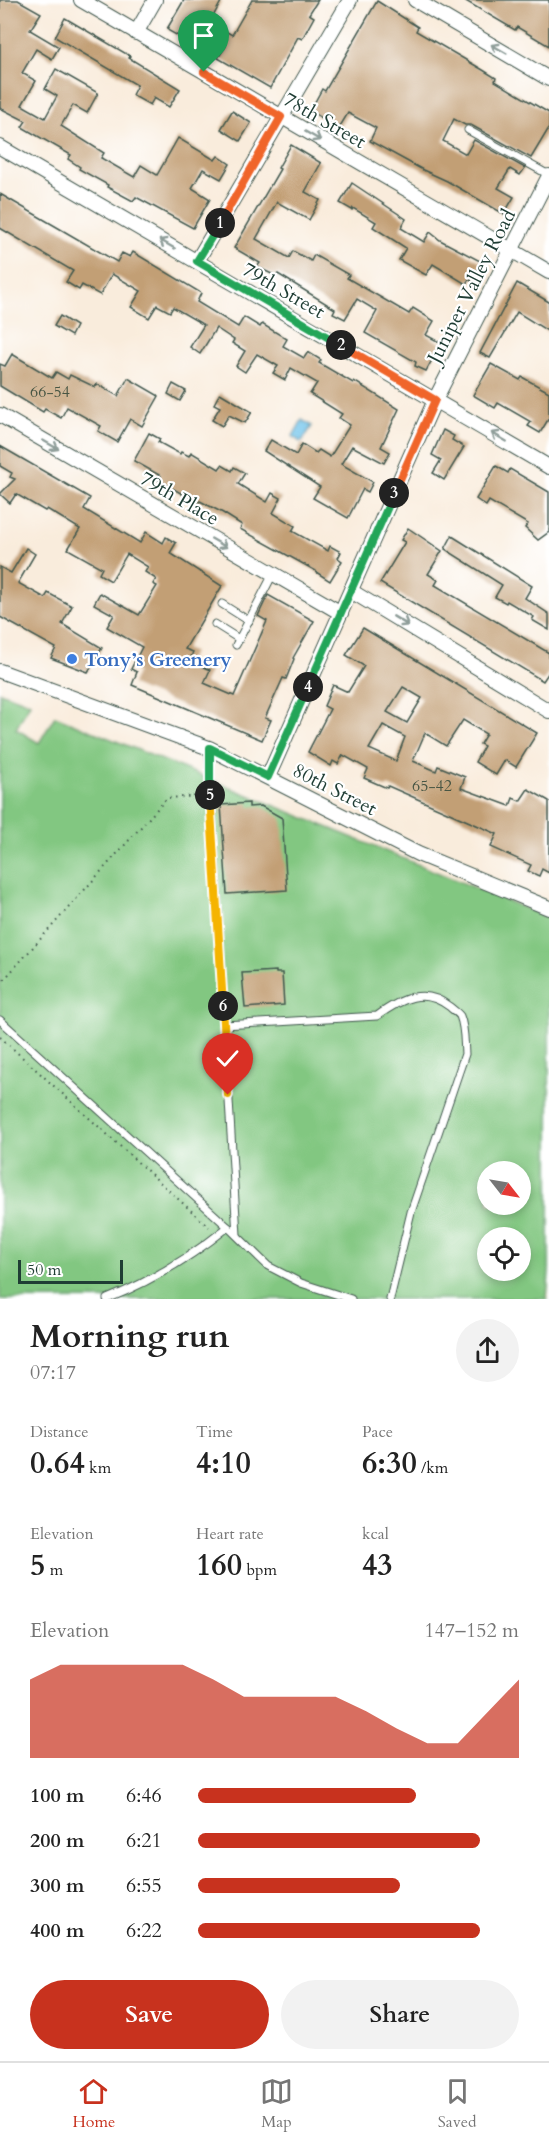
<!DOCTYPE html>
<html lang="en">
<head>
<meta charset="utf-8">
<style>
  body { margin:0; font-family:Cardo,serif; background:#f2f2f2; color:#222; height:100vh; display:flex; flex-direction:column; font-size:22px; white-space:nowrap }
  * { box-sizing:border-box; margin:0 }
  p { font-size:20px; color:#767676 }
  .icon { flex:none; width:33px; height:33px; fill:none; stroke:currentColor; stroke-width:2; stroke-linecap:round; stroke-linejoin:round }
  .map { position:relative; height:1299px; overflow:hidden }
  .drawer { display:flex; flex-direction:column; background:#fff; flex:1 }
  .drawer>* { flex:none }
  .needle { width:39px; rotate:121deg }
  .controls { position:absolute; left:477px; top:1161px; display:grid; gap:12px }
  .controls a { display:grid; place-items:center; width:54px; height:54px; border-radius:50%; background:#fff; box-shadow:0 3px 9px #0003; font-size:30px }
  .scale { position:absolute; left:18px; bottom:15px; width:105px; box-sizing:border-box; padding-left:6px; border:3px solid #1f3d34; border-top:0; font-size:16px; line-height:21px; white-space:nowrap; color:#1f3d34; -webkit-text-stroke:4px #fff; paint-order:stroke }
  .pin { position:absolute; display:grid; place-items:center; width:51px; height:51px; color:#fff; margin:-62px -26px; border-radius:50% 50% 50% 0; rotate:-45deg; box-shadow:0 0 6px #0007 }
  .pin .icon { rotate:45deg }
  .km { position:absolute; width:30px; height:30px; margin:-15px; border-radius:50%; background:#222; color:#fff; font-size:16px; line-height:30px; text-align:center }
  .round { display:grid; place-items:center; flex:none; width:63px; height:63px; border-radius:32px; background:#f2f2f2 }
  .head { display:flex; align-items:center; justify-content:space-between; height:102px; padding:0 30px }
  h1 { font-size:33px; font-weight:700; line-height:45px }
  .metrics { display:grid; grid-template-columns:repeat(3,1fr); gap:9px; height:102px; padding:6px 30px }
  .metrics div { display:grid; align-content:center }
  .metrics b { font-size:30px; font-weight:700 }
  .metrics small { font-size:16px; font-weight:400 }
  .metrics p { font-size:16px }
  .chart { height:168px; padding:12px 30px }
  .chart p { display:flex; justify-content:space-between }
  .chart svg { width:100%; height:108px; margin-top:6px; fill:#c8321e; opacity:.7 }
  .button { display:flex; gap:12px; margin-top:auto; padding:12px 30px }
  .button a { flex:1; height:69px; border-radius:36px; background:#c8321e; color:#fff; font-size:24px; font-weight:700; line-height:69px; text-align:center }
  .button a+a { background:#f2f2f2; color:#222 }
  ul { padding:0 30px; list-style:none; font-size:20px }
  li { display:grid; grid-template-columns:96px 72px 1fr; align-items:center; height:45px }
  li i { height:15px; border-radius:8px; background:#c8321e }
  .menu { display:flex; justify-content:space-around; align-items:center; height:84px; border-top:2px solid #e0e0e0; background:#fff; font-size:16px; color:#767676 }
  .menu a { display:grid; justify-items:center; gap:3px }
  .menu .active { color:#c8321e }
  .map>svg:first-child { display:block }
  .green { fill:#82c781; stroke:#50825a; stroke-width:1.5; fill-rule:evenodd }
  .water { fill:#6ec3eb; stroke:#468090; stroke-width:1.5 }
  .building { fill:#c29f74; fill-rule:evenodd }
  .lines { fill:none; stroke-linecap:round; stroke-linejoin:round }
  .lane-casing { stroke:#40574d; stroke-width:9 }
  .street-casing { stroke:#40574d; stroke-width:16 }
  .path { stroke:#40574d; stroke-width:2; stroke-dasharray:1.5 4.5; stroke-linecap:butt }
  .lane { stroke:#fff; stroke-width:7 }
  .street { stroke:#fff; stroke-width:14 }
  .oneway { stroke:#8f9e9a }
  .split-1-casing { stroke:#fff; stroke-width:12 }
  .split-2-casing { stroke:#fff; stroke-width:12 }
  .split-3-casing { stroke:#fff; stroke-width:12 }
  .split-4-casing { stroke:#fff; stroke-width:12 }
  .split-5-casing { stroke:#fff; stroke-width:12 }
  .split-6-casing { stroke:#fff; stroke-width:12 }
  .split-7-casing { stroke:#fff; stroke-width:12 }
  .split-1 { stroke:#f0652b; stroke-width:8 }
  .split-2 { stroke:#22a559; stroke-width:8 }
  .split-3 { stroke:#f0652b; stroke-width:8 }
  .split-4 { stroke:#22a559; stroke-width:8 }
  .split-5 { stroke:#22a559; stroke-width:8 }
  .split-6 { stroke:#f5b400; stroke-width:8 }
  .split-7 { stroke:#f5b400; stroke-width:8 }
  .shop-dot { fill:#3f7fe0; stroke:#fff; stroke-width:2 }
  .labels { text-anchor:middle; stroke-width:4.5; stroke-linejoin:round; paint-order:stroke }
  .number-label { font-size:16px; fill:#485644 }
  .street-label { font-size:20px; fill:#1f3d34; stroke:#fff }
  .shop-label { font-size:20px; font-weight:bold; fill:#366cbe; stroke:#fff; text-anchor:start }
</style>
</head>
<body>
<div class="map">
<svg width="549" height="1299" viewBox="0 0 549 1299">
  <rect width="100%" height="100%" fill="#fff"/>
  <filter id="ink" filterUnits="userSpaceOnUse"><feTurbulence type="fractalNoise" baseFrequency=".0167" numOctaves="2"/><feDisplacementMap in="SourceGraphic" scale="12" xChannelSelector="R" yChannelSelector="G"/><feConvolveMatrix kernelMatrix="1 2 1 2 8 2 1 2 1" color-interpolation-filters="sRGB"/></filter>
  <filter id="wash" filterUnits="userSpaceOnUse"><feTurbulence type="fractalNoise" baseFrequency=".008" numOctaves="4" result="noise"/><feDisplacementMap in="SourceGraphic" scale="24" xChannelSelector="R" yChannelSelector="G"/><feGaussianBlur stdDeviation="1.35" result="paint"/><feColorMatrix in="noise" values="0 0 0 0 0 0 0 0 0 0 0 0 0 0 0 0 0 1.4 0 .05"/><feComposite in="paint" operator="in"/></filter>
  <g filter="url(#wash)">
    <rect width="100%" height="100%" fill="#f9ecdc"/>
    <path class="green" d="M0,692l30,11 -14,26 23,14 16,-27 494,202v351l-2,30h-547zM488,1172h32v32h-32zM488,1238h32v32h-32z"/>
    <polygon class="water" points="302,420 312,426 302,442 300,442 293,436"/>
    <g id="blocks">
      <g class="building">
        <polygon points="0,0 18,0 41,13 30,30 59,47 52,59 36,49 22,73 36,81 22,105 45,118 57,96 45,89 56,69 98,93 87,113 73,105 61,126 104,153 101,158 134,177 141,165 157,175 178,138 215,160 218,156 230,164 221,179 203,169 192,188 210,199 193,228 136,197 133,201 107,187 108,185 79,169 80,167 68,159 71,155 22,127 26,121 0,108"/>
        <polygon points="184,0 222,0 210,22 232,35 252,0 318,0 309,14 314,17 302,39 298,37 270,88 218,58 226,46 204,33 196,46 169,31 167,29"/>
        <polygon points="464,0 549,0 549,46 517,27 515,30"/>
        <polygon points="377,1 418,27 416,31 483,70 496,78 495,81 549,113 549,128 531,158 471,125 465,125 454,119 443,141 466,154 474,140 525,168 520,175 510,169 498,188 514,197 504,214 447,181 423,170 370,141 376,128 348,113 339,128 310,111 322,89 325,91"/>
        <polygon points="65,18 130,56 129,58 180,89 169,107 154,98 150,105 132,95 137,85 55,37"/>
        <polygon points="232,111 251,123 240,141 221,129"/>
        <polygon points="291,145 321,163 305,192 320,200 309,220 277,202 256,239 289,258 293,251 311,261 314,255 349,275 347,278 409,314 413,308 434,321 426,335 441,343 426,371 415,366 416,362 365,333 377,311 357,299 345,319 333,313 335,309 278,274 276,276 257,267 260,263 234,248 280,169 278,168"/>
        <polygon points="352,183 406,219 401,228 424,242 430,232 440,240 482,262 471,281 469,279 466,284 433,264 426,275 399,260 406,248 373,227 376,222 353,208 352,210 340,203"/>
        <polygon points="0,194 117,262 122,253 130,257 133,252 201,293 197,302 238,327 244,317 260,327 262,324 287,339 283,346 304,358 308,352 321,360 319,363 353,383 354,381 399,409 381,447 390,452 384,463 352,446 341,464 373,482 368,492 363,489 348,518 313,498 320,487 264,451 271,440 296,455 302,444 316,453 319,450 330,457 350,425 339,418 342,414 310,394 317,383 291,368 285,380 273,373 278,366 257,354 245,372 236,366 245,351 232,343 234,340 216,328 200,354 190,347 204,325 173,307 170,312 157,305 149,318 131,307 141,291 112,274 100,295 82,285 79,290 66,282 73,271 0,228"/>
        <polygon points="517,283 549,302 549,332 517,312 490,358 480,353"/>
        <polygon points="60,316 76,326 71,336 54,326"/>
        <polygon points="12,354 52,378 56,372 68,379 70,375 95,387 97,384 118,396 128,378 159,396 142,426 130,419 117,442 98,431 101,426 67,407 61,418 45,409 43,412 0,386 0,364 5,366"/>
        <polygon points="491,364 520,380 522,377 549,392 549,418 540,433 528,426 531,422 498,403 495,408 473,395"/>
        <polygon points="173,384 186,391 180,401 168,394"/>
        <polygon points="220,393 252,412 245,423 229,415 222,426 212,420 220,407 214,404"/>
        <polygon points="443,430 454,436 452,440 464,447 444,480 433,473 441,460 432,455"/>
        <polygon points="149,433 160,439 158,442 180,454 181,452 189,456 191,452 219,469 222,465 232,471 234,467 245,473 238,484 267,502 272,493 281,498 273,513 295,526 292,531 328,551 330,546 341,552 338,558 342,561 330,581 316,572 316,571 240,529 242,525 223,513 200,501 198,503 158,480 161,476 134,461"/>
        <polygon points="0,446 90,498 84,509 140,543 146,532 163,543 166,537 176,543 170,553 222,586 185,649 193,652 189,661 210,670 204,683 234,696 267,621 258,616 268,595 314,621 293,658 294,659 286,679 283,678 265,718 271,720 262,740 132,685 137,672 131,669 142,647 107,627 114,615 94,604 100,593 139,615 157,586 153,584 156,579 145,572 148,567 127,554 111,581 99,574 102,568 68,549 80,529 47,509 45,511 16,494 10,503 0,494 15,479 10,477 12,473 0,466"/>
        <polygon points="496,466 508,473 510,469 549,492 549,532 538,540 525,528 528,524 489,501 486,506 476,499"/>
        <polygon points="408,528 442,551 428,574 438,580 435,585 549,653 549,672 543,681 380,583 405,542 401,540"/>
        <polygon points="452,536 532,586 525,598 549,614 549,630 532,620 534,617 507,601 506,603 495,597 502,585 445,549"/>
        <polygon points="26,548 35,554 18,583 45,598 48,593 72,606 62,624 102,648 88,672 51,658 56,648 0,617 0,567 11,573"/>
        <path d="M363,628l174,105 -21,34 -11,-7 -9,15 -21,-13 9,-16 -4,-2 6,-10 -23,-14 -17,26 -21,-13 -12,28 23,10 2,-5 27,11 -4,11 49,18 3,-8 7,3 8,-12 21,12v72l-7,-4 -3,7 -11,-5 3,-6 -40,-18 6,-13 -109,-48 -1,2 -23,-10 4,-9 -25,-14 -5,9 -5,-3 -2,5 -23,-14 22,-43 -6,-3 9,-21 15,7 16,-26 -18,-11zM403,687l19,11 -15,25 -20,-11zM383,725l22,12 -9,24 -27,-12z"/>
        <polygon points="249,803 249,807 261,806 282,818 287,890 227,894 221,805"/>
        <polygon points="276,971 276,973 282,973 284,1005 245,1008 242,973"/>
      </g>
    </g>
  </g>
  <g filter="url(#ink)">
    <use href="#blocks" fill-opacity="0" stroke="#40574d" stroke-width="1.5"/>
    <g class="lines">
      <g class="lane-casing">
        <g id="lane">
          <polyline points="468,130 549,175"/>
          <polyline points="222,604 249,621"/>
          <polyline points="215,624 239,639"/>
          <polyline points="236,645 273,574"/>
          <polyline points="209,748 210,781 237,1235"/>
          <polyline points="0,1020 228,1227 268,1266 301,1283 351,1299"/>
          <path d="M224,1025l153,-9c24,-17 47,-30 73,-9 3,3 8,6 10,9 5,12 4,26 5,38l-54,158 -21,87"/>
          <path d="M107,1299c45,-18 84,-42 121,-72"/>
        </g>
      </g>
      <g class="street-casing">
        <g id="street">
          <polyline points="81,0 549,272"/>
          <polyline points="415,0 549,79"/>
          <polyline points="136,33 155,0"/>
          <polyline points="0,147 549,467"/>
          <polyline points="197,261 350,0"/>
          <polyline points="0,415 341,613"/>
          <polyline points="351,591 549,711"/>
          <polyline points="0,671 209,748 418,854 549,908"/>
          <polyline points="268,777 435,400 549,176"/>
        </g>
      </g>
      <g class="path">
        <polyline points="0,984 167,798 200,796"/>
        <polyline points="0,1037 209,1227"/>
      </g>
      <use href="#lane" class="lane"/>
      <use href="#street" class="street"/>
    </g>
    <defs><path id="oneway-shaft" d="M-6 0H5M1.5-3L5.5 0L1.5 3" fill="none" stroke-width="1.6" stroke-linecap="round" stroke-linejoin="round" transform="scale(1.5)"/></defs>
    <g class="oneway">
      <use href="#oneway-shaft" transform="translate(499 49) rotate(-150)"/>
      <use href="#oneway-shaft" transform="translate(313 136) rotate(30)"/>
      <use href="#oneway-shaft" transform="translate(167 244) rotate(-150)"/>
      <use href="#oneway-shaft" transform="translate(499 437) rotate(-150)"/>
      <use href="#oneway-shaft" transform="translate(51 445) rotate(30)"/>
      <use href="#oneway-shaft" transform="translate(219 543) rotate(30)"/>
      <use href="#oneway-shaft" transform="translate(401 621) rotate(31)"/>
    </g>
  </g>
  <g class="lines" filter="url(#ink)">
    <g class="split-1-casing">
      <polyline id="split-1" points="204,72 281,117 220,223"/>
    </g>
    <g class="split-2-casing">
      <polyline id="split-2" points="220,223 197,261 341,345"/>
    </g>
    <g class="split-3-casing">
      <polyline id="split-3" points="341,345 435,400 394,493"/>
    </g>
    <g class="split-4-casing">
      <polyline id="split-4" points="308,687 394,493"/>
    </g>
    <g class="split-5-casing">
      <polyline id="split-5" points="210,795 210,748 268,777 308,687"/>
    </g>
    <g class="split-6-casing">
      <polyline id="split-6" points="210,795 223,1006"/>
    </g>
    <g class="split-7-casing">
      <polyline id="split-7" points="223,1006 228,1095"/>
    </g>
    <use href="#split-1" class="split-1"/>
    <use href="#split-2" class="split-2"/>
    <use href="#split-3" class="split-3"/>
    <use href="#split-4" class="split-4"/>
    <use href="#split-5" class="split-5"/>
    <use href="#split-6" class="split-6"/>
    <use href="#split-7" class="split-7"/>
  </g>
  <circle class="shop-dot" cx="72" cy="659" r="6"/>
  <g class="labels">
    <g class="number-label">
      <text x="50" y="397">66-54</text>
      <text x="432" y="791">65-42</text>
    </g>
    <g class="street-label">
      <text transform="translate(325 120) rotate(30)" y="7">78th Street</text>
      <text transform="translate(471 286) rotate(-63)" y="7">Juniper Valley Road</text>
      <text transform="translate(284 290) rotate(30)" y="7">79th Street</text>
      <text transform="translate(180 498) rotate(30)" y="7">79th Place</text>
      <text transform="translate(335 789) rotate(27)" y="7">80th Street</text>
    </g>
    <g class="shop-label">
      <text x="84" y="666">Tony’s Greenery</text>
    </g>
  </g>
</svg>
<div class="controls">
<a><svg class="needle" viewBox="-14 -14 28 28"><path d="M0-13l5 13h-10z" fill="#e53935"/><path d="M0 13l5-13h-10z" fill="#767676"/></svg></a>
<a><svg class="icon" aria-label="locate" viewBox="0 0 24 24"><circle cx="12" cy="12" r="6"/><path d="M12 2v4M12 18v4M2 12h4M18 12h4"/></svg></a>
</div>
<div class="scale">50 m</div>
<div class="pin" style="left:204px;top:72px;background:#1e9e55"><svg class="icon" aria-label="arrive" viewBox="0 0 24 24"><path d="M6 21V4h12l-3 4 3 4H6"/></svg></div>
<div class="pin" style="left:228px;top:1095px;background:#d93025"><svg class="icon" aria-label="check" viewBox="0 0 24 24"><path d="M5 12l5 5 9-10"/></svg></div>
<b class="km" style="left:220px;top:223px">1</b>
<b class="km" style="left:341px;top:345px">2</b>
<b class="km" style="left:394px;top:493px">3</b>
<b class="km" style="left:308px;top:687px">4</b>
<b class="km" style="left:210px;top:795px">5</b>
<b class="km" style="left:223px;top:1006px">6</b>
</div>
<section class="drawer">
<div class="head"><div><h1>Morning run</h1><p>07:17</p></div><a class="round"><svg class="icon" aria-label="share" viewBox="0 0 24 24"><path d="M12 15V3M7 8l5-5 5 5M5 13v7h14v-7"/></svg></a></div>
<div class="metrics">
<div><p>Distance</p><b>0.64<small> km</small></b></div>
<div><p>Time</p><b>4:10</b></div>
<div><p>Pace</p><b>6:30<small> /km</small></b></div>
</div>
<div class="metrics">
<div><p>Elevation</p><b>5<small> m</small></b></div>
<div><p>Heart rate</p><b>160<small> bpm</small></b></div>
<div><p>kcal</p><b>43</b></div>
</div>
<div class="chart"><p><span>Elevation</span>147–152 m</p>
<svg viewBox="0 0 160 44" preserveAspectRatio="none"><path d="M0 44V12L10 6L20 6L30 6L40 6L50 6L60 12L70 19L80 19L90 19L100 19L110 25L120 32L130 38L140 38L150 25L160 12V44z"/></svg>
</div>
<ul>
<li><b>100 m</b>6:46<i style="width:68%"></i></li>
<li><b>200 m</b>6:21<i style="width:88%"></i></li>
<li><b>300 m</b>6:55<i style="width:63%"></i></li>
<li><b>400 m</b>6:22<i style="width:88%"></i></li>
</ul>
<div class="button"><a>Save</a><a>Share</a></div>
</section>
<nav class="menu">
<a class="active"><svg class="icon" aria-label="home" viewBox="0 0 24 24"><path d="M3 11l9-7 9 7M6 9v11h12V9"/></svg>Home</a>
<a><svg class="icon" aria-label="map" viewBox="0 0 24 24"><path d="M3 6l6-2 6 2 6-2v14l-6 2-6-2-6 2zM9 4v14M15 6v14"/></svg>Map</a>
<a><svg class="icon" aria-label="saved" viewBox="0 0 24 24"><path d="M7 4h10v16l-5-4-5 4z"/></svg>Saved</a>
</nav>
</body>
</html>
